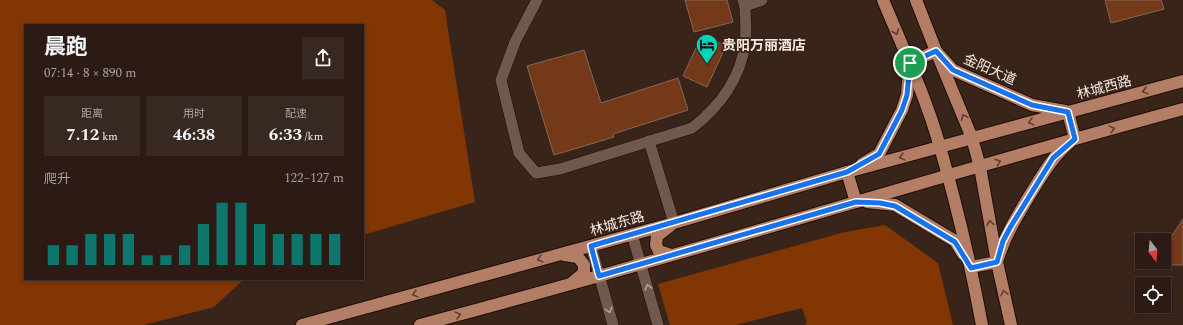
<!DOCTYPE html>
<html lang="zh">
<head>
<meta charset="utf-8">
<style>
  body { margin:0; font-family:Spectral,"Noto Sans SC",serif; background:#372822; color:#f1f3f6; height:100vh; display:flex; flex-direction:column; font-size:15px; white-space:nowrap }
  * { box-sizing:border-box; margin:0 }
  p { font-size:13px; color:#a6a1a0 }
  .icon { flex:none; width:22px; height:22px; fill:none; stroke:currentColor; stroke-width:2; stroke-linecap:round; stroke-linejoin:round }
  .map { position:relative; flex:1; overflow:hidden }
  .details { position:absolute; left:24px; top:24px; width:340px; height:256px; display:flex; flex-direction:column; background:#2b1b14; border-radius:0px; box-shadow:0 2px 6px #0003,0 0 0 1px #473934 }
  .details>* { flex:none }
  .needle { width:26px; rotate:164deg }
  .tools { position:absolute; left:1135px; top:233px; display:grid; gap:8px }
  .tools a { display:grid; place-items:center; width:36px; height:36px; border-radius:0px; background:#2b1b14; box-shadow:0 2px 6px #0003,0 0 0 1px #473934; font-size:20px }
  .pin { position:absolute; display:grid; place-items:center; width:34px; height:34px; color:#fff; margin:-17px; border:2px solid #fff; border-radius:50%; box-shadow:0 1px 4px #0007 }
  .round { display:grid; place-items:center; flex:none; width:42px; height:42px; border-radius:0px; background:#372822 }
  .headline { display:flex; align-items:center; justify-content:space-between; height:68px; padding:0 20px }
  h1 { font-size:22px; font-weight:700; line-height:30px }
  .metrics { display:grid; grid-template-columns:repeat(3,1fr); gap:6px; height:68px; padding:4px 20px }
  .metrics div { display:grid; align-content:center; border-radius:0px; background:#372822; text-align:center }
  .metrics b { font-size:17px; font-weight:700 }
  .metrics small { font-size:11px; font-weight:400 }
  .metrics p { font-size:11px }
  .chart { height:112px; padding:8px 20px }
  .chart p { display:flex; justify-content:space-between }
  .chart svg { width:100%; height:72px; margin-top:4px; stroke:#0f766e; stroke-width:6 }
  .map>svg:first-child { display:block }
  .green { fill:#813604 }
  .building { fill:#743919; stroke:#81685c }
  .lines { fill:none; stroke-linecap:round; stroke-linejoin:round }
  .street-casing { stroke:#1f0d04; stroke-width:12 }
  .primary-casing { stroke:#1f0d04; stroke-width:14 }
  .street { stroke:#70584c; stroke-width:11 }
  .primary { stroke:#b37e65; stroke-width:12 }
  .oneway { stroke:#5e3f30 }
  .oneway2 { stroke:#b3a096 }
  .route-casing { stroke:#fff; stroke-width:8 }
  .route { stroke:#1a73e8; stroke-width:5 }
  .labels { text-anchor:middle; stroke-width:3.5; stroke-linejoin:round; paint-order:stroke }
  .poi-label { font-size:14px; font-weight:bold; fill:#f6e8e1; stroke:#39241a; text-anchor:start }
  .street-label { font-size:14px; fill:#f6e8e1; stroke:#39241a }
</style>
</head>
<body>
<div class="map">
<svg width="1183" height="325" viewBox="0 0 1183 325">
  <rect width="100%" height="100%" fill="#39241a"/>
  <g class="green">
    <polygon points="0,0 432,0 445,10 475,202 363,235 363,25 25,25 25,279 244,279 214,307 144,325 0,325"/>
    <polygon points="885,225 938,263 953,325 805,325 807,322 802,308 736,325 670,325 658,284 845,232"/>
  </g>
  <g class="building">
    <polygon points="685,0 727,0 733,22 694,32"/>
    <polygon points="1105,0 1161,0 1164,9 1111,23"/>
    <polygon points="702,35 726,46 707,87 683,76"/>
    <polygon points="584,50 601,103 678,78 688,110 613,134 614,137 554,155 527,66"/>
    <polygon points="1183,219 1183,265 1164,265 1164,248"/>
  </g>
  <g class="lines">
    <g class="street-casing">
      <g id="street">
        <path d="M537,0l-22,42 -14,38 18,73 17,20 24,-4 132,-41c27,-21 49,-50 53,-85 2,-12 0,-25 0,-37l-2,-6"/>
        <polyline points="745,6 762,0"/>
        <polyline points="649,141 674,223"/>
        <polyline points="632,234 658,325"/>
        <polyline points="591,246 613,325"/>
      </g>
    </g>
    <g class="primary-casing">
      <g id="primary">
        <path d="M883,0c20,48 43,97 57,147 17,59 31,119 42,178"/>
        <polyline points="916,0 936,51 953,70 1032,105 1065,111"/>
        <polyline points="936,51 972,138 980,167 997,262 1011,325"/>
        <polyline points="910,63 936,51"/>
        <polyline points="1068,112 1075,139"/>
        <polyline points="862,164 879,154 902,110 907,95 909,67"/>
        <polyline points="847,172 856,202"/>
        <polyline points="867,202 895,205 955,241 963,254"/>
        <polyline points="670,226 657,236 656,245 659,251 671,255"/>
        <polyline points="564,255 578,257 584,265 584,273 573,282"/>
        <path d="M998,259c7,-24 20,-44 33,-66 12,-19 22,-37 39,-51"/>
        <polyline points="971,267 997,262"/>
        <polyline points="302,325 674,223 847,172 1183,81"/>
        <path d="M420,325c256,-67 508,-147 763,-216"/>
      </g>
    </g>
    <use href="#street" class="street"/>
    <use href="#primary" class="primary"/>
  </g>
  <defs><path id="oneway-chevron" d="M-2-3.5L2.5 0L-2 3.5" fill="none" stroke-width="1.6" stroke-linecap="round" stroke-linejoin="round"/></defs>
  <g class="oneway">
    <use href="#oneway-chevron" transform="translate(896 32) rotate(67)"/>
    <use href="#oneway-chevron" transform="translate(1145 91) rotate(165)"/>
    <use href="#oneway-chevron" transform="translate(964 117) rotate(-112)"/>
    <use href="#oneway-chevron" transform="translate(1031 122) rotate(165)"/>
    <use href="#oneway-chevron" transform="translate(1112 129) rotate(-15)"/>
    <use href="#oneway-chevron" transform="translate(902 157) rotate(165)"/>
    <use href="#oneway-chevron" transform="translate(998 162) rotate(-17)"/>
    <use href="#oneway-chevron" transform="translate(990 223) rotate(-100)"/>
    <use href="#oneway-chevron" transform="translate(540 259) rotate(165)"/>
    <use href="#oneway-chevron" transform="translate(1004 293) rotate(-103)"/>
    <use href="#oneway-chevron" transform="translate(415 294) rotate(165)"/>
    <use href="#oneway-chevron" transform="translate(458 315) rotate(-15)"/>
  </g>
  <g class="oneway2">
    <use href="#oneway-chevron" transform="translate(648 287) rotate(-105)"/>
    <use href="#oneway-chevron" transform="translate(609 310) rotate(74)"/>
  </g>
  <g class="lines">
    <g class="route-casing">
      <polygon id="route" points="936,51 953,70 1032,105 1068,112 1075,139 1053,158 1011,226 1003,241 997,262 971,268 955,242 895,206 880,203 856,202 599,276 591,246 847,172 879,154 902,110 907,95 910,63"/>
    </g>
    <use href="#route" class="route"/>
  </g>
  <defs>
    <g id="hotel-pin" transform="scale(1.15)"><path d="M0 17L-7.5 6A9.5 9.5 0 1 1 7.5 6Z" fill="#00d5b7" stroke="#39241a"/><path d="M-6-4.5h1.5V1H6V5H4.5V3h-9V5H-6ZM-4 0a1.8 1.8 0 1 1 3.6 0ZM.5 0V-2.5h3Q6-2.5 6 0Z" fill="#111"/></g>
  </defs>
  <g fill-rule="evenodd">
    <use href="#hotel-pin" x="707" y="45"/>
  </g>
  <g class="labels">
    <g class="poi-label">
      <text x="722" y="50">贵阳万丽酒店</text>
    </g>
    <g class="street-label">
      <text transform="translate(990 69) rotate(24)" y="5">金阳大道</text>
      <text transform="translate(1104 87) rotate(-15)" y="5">林城西路</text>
      <text transform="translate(617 223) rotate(-16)" y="5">林城东路</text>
    </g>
  </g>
</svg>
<div class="tools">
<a><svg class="needle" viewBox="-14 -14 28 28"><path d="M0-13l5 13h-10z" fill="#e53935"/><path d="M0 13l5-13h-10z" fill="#a6a1a0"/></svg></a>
<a><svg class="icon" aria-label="locate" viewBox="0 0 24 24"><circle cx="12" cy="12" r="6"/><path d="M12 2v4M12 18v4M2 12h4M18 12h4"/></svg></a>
</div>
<div class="pin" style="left:910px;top:63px;background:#1e9e55"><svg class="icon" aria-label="arrive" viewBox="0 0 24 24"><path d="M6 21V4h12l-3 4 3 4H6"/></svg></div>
<section class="details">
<div class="headline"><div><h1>晨跑</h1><p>07:14 · 8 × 890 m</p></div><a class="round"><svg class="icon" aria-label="share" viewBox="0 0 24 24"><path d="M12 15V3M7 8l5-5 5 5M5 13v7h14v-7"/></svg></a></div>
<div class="metrics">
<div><p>距离</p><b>7.12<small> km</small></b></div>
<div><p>用时</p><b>46:38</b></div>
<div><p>配速</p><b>6:33<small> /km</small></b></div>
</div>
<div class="chart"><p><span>爬升</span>122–127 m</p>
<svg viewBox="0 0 160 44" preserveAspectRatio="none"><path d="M5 44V32M15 44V32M25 44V25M35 44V25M45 44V25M55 44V38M65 44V38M75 44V32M85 44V19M95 44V6M105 44V6M115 44V19M125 44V25M135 44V25M145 44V25M155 44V25"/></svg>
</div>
</section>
</div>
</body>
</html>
